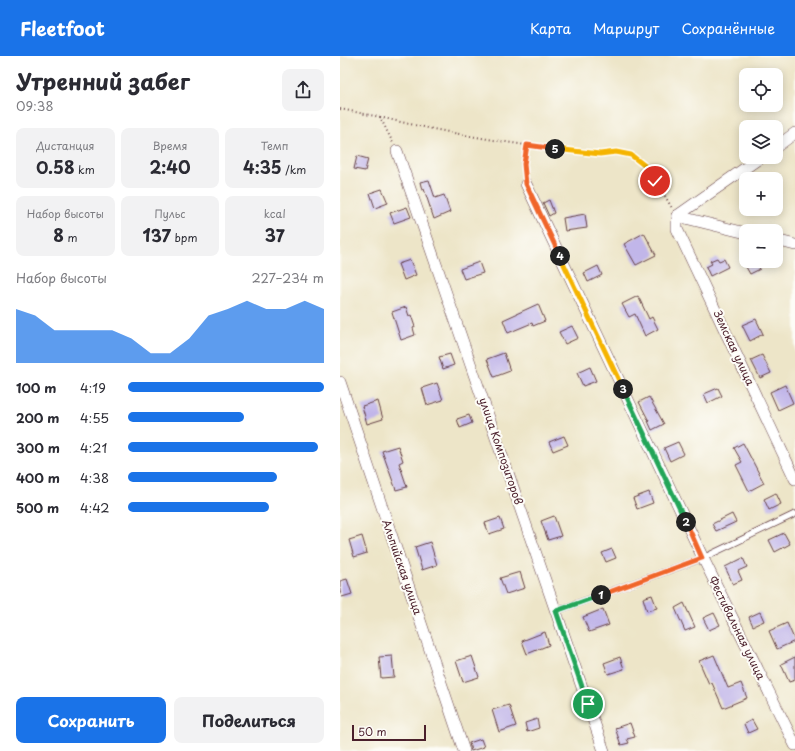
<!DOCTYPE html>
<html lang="ru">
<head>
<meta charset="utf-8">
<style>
  body { margin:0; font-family:"Playpen Sans",sans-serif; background:#f2f2f3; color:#2b2b33; height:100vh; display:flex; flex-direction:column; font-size:15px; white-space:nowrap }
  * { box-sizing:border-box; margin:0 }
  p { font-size:13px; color:#7c7c81 }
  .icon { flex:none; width:22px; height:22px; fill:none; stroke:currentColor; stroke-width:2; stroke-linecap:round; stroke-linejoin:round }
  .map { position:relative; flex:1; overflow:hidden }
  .drawer { display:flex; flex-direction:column; background:#fff; width:340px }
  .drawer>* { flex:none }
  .fabs { position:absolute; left:399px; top:12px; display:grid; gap:8px }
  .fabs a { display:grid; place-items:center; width:44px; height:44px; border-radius:8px; background:#fff; box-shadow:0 2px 10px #0003; font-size:20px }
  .scale { position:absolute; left:12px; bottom:10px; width:74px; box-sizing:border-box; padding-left:4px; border:2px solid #4a1f2b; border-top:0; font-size:11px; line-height:14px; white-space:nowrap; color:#4a1f2b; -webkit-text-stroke:3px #fdfcf7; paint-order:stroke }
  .pin { position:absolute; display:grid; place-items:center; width:34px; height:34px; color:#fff; margin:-17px; border:2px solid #fff; border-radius:50%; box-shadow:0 1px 4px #0007 }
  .km { position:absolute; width:20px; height:20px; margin:-10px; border-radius:50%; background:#222; color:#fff; font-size:11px; line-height:20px; text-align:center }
  .round { display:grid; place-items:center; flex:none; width:42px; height:42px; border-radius:8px; background:#f2f2f3 }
  .head { display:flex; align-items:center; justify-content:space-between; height:68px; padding:0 16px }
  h1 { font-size:22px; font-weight:700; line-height:30px }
  .metrics { display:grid; grid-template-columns:repeat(3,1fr); gap:6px; height:68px; padding:4px 16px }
  .metrics div { display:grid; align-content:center; border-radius:8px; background:#f2f2f3; text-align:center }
  .metrics b { font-size:17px; font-weight:700 }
  .metrics small { font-size:11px; font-weight:400 }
  .metrics p { font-size:11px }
  .chart { height:112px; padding:8px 16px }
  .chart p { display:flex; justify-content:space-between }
  .chart svg { width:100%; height:72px; margin-top:4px; fill:#1a73e8; opacity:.7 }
  .primary-button { display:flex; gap:8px; margin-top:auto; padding:8px 16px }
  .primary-button a { flex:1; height:46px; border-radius:8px; background:#1a73e8; color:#fff; font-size:16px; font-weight:700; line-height:46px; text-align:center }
  .primary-button a+a { background:#f2f2f3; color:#2b2b33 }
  ul { padding:0 16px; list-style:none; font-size:13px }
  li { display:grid; grid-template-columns:64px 48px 1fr; align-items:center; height:30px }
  li i { height:10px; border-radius:5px; background:#1a73e8 }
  header { display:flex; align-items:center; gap:24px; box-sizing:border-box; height:56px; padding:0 20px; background:#1a73e8; color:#fff }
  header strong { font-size:19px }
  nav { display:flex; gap:22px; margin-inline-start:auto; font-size:14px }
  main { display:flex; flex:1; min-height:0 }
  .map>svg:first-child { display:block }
  .building { fill:#c1b6e9 }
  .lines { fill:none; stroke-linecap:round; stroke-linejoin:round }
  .lane-casing { stroke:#623d43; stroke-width:7 }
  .street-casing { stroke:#623d43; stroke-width:12 }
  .path { stroke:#623d43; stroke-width:2; stroke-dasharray:1 3; stroke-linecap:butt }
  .lane { stroke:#fff; stroke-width:5.5 }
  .street { stroke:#fff; stroke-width:11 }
  .split-1-casing { stroke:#fff; stroke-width:8 }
  .split-2-casing { stroke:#fff; stroke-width:8 }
  .split-3-casing { stroke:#fff; stroke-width:8 }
  .split-4-casing { stroke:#fff; stroke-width:8 }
  .split-5-casing { stroke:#fff; stroke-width:8 }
  .split-6-casing { stroke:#fff; stroke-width:8 }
  .split-1 { stroke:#22a559; stroke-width:5 }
  .split-2 { stroke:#f0652b; stroke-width:5 }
  .split-3 { stroke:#22a559; stroke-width:5 }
  .split-4 { stroke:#f5b400; stroke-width:5 }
  .split-5 { stroke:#f0652b; stroke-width:5 }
  .split-6 { stroke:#f5b400; stroke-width:5 }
  .labels { text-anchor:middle; stroke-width:4; stroke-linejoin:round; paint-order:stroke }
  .street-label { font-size:11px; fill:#4a1f2b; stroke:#fdfcf7 }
</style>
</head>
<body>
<header>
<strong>Fleetfoot</strong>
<nav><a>Карта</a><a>Маршрут</a><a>Сохранённые</a></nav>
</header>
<main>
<section class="drawer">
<div class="head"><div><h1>Утренний забег</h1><p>09:38</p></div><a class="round"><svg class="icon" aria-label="share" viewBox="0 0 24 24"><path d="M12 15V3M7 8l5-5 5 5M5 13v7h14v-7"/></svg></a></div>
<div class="metrics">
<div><p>Дистанция</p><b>0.58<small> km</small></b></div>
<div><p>Время</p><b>2:40</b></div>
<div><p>Темп</p><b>4:35<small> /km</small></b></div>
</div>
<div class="metrics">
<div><p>Набор высоты</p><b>8<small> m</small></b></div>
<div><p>Пульс</p><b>137<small> bpm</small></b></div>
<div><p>kcal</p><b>37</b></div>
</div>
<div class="chart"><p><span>Набор высоты</span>227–234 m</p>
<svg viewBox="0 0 160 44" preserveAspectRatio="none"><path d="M0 44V11L10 15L20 24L30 24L40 24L50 24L60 29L70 38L80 38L90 29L100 15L110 11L120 6L130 11L140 11L150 6L160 11V44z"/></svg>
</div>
<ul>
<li><b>100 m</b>4:19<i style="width:100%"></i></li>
<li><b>200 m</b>4:55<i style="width:59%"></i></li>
<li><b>300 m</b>4:21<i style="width:97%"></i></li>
<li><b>400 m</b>4:38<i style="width:76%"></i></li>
<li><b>500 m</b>4:42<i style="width:72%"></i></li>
</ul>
<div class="primary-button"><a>Сохранить</a><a>Поделиться</a></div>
</section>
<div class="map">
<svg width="455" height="695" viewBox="0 0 455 695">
  <rect width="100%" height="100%" fill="#fdfcf7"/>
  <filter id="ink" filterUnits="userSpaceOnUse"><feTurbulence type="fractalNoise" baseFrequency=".025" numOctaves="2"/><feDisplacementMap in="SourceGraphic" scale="8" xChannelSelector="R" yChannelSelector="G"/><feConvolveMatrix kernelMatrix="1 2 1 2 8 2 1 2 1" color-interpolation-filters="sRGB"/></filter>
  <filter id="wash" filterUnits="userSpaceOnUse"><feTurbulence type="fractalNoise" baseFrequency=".012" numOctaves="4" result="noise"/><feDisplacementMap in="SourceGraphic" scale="16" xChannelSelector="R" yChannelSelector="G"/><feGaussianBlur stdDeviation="0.9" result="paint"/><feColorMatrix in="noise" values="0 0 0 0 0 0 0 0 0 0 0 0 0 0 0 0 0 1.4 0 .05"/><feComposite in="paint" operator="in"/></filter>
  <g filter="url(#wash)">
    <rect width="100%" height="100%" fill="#ede5c8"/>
    <g id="blocks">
      <g class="building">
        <polygon points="17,100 28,103 25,115 14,113"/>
        <polygon points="89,124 95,142 104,139 110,156 94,163 84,133 82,134 80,126"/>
        <polygon points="42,133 48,147 35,152 30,137"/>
        <polygon points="209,144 214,157 209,160 203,147"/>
        <polygon points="67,151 71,161 54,167 50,157"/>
        <polygon points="245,158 247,172 225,175 223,162"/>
        <polygon points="304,177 316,199 296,209 284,188"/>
        <polygon points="377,202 379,205 384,203 388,211 370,220 366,211 372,208 370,205"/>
        <polygon points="70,204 76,219 64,224 58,208"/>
        <polygon points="139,206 143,217 124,223 120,213"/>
        <polygon points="416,207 420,213 410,218 406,211"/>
        <polygon points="258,210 262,219 248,226 244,217"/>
        <polygon points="298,240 309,263 312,261 318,273 305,280 295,258 289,261 282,248"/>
        <polygon points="198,248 205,265 193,270 192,267 168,277 163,264"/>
        <polygon points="66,251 69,260 71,259 75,271 73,272 75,279 61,284 52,256"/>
        <polygon points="416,263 423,278 410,285 402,269"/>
        <polygon points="232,270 238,282 225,288 219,276"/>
        <polygon points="164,297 170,315 154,321 147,303"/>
        <polygon points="110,298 114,309 103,313 99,301"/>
        <polygon points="422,299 431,317 420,322 411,304"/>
        <polygon points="250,311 256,325 243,330 237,317"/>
        <polygon points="97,327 103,344 87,349 82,332"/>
        <polygon points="445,329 453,347 438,354 430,336"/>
        <polygon points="378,332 382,340 368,347 364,338"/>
        <polygon points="309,341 324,368 312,374 308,365 309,365 299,346"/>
        <polygon points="38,345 43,363 27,368 22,350"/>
        <polygon points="129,359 132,367 120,372 117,363"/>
        <polygon points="224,380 228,389 213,395 209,386"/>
        <polygon points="338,386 344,398 330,405 324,392"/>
        <polygon points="403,387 424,427 409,435 396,409 402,406 394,392"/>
        <polygon points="58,390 63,405 59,407 67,431 56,434 42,395"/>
        <polygon points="309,436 313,447 297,453 293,442"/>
        <polygon points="436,437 441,448 429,454 424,443"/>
        <polygon points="392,458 396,466 376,475 372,468"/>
        <polygon points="214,460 221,480 208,484 201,465"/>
        <polygon points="160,462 164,473 149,478 145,467"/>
        <polygon points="444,477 450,488 435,496 429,484"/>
        <polygon points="22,480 27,497 14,501 9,484"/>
        <polygon points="90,486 97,509 82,514 75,491"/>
        <polygon points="272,493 276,502 266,506 262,497"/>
        <polygon points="403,502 407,511 398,515 402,524 393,528 385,511"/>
        <polygon points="180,516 185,532 166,538 160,522"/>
        <polygon points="7,523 12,538 2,541 0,535 0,525"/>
        <polygon points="312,539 317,552 307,555 303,542"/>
        <polygon points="344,547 355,571 345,575 335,552"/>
        <polygon points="263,553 269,569 249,576 243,561"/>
        <polygon points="420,556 424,565 413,570 409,561"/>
        <polygon points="374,557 380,569 369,574 363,562"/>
        <polygon points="447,567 455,585 437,593 429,575"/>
        <polygon points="205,576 209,589 187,598 182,585"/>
        <polygon points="374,599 388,632 401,627 407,642 383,652 372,627 369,628 359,605"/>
        <polygon points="52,600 54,621 41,622 39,601"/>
        <polygon points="132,600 139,621 123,626 116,605"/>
        <polygon points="280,601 284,613 268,618 264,607"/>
        <polygon points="455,601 455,624 449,626 441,608"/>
        <polygon points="169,649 176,670 159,676 152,654"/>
        <polygon points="197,663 199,672 187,676 185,667"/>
        <polygon points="412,664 417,673 408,677 404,668"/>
        <polygon points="290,667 295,681 287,683 289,687 281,689 275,672"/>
        <polygon points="141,683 144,691 131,695 129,687"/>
      </g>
    </g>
  </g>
  <g filter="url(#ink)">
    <use href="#blocks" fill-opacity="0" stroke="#623d43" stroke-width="1"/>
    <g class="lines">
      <g class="lane-casing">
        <polyline id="lane" points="216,555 363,502 455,458"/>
      </g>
      <g class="street-casing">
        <g id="street">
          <polyline points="436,91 455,77"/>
          <polyline points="57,95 264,695"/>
          <polyline points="186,128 363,502 455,689"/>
          <polyline points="337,160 337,173 455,423"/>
          <polyline points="337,160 421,101"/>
          <polyline points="337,160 406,177"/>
          <polyline points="436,184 455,189"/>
          <polyline points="0,326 124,695"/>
        </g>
      </g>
      <g class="path">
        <polyline points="0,53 40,61 53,87"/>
        <path d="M40,61c64,16 129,26 194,35 8,1 17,2 25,2 11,0 22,-4 33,2 18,10 29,34 40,52"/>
        <polyline points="185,120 184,108 187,89"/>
      </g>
      <use href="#lane" class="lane"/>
      <use href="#street" class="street"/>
    </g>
  </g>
  <g class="lines" filter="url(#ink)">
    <g class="split-1-casing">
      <polyline id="split-1" points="248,648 216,555 261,539"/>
    </g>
    <g class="split-2-casing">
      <polyline id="split-2" points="261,539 362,502 346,466"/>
    </g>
    <g class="split-3-casing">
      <polyline id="split-3" points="283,333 346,466"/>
    </g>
    <g class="split-4-casing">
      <polyline id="split-4" points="220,200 283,333"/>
    </g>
    <g class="split-5-casing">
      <polyline id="split-5" points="215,93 187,89 184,108 186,128 220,200"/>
    </g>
    <g class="split-6-casing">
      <polyline id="split-6" points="215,93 260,98 276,96 291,99 305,110 315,125"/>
    </g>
    <use href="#split-1" class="split-1"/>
    <use href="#split-2" class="split-2"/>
    <use href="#split-3" class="split-3"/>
    <use href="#split-4" class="split-4"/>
    <use href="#split-5" class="split-5"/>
    <use href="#split-6" class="split-6"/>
  </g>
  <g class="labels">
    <g class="street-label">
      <text transform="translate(394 292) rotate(65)" y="4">Земская улица</text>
      <text transform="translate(161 395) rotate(71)" y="4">улица Композиторов</text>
      <text transform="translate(62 511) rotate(71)" y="4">Альпийская улица</text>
      <text transform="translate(397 572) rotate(64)" y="4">Фестивальная улица</text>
    </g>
  </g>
</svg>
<div class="fabs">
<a><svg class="icon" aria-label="locate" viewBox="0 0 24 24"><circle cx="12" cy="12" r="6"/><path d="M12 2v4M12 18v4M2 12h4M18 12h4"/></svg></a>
<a><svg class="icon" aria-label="layers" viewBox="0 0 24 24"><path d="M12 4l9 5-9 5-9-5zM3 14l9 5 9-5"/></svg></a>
<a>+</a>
<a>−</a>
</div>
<div class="scale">50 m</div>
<div class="pin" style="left:248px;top:648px;background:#1e9e55"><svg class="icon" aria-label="arrive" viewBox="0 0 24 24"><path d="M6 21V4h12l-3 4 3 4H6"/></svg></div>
<div class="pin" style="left:315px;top:125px;background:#d93025"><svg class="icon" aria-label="check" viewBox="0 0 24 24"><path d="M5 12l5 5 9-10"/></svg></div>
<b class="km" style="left:261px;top:539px">1</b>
<b class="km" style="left:346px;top:466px">2</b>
<b class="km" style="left:283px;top:333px">3</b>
<b class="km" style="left:220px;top:200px">4</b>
<b class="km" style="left:215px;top:93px">5</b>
</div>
</main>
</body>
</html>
